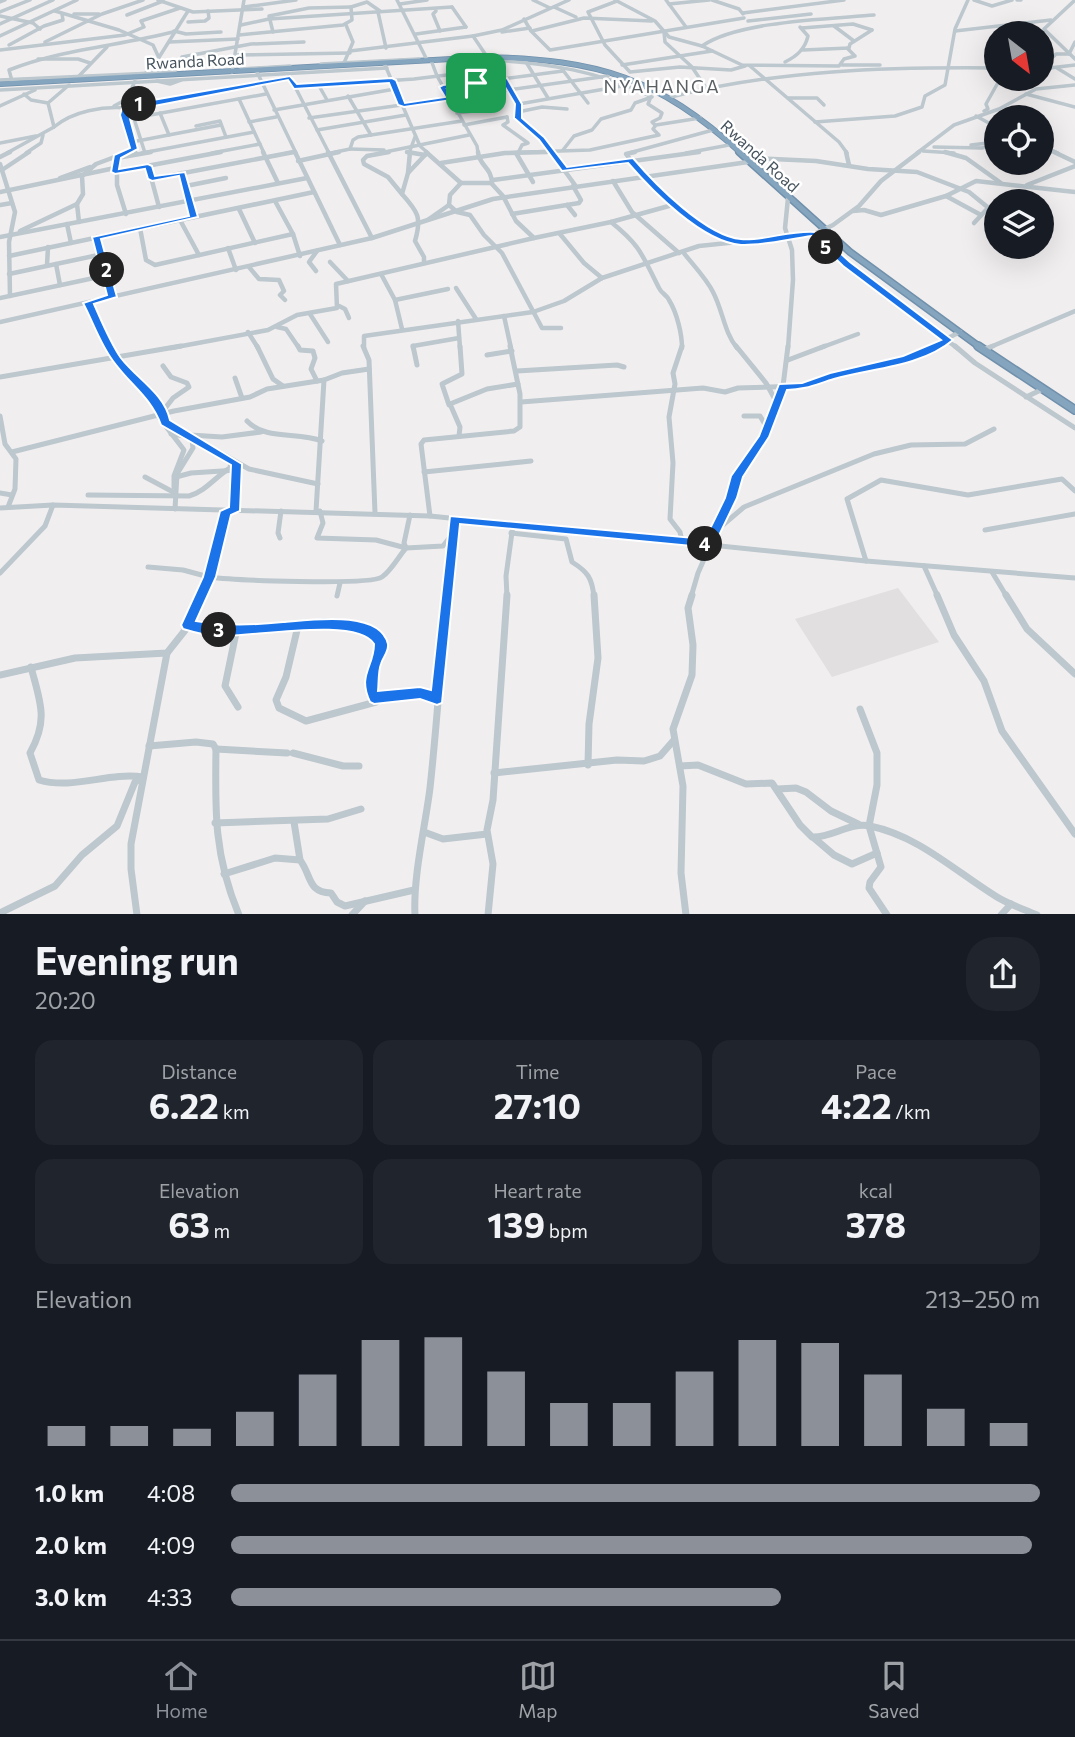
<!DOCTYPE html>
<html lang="en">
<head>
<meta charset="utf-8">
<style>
  body { margin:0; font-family:Commissioner,sans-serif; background:#20242c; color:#f1f3f6; height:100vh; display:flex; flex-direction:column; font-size:26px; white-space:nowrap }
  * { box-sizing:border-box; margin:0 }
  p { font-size:23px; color:#9ea1a6 }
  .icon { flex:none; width:38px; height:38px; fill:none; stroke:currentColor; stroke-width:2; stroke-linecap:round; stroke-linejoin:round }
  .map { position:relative; height:914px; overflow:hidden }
  .drawer { display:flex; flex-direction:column; background:#171b24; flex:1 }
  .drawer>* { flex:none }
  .needle { width:46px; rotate:149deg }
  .tools { position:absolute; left:984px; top:21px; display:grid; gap:14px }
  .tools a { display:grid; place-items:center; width:70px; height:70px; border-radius:50%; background:#171b24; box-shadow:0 7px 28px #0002; font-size:35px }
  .pin { position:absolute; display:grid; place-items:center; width:60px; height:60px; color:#fff; margin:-30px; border-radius:14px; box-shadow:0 4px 10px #0006 }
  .km { position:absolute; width:35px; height:35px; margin:-18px; border-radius:50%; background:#222; color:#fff; font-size:19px; line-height:35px; text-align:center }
  .round { display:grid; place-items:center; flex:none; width:74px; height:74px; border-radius:28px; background:#20242c }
  .overview { display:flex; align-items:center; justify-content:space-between; height:119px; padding:0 35px }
  h1 { font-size:38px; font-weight:700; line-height:52px }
  .stats { display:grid; grid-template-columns:repeat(3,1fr); gap:10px; height:119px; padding:7px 35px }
  .stats div { display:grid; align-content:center; border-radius:18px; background:#20242c; text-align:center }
  .stats b { font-size:35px; font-weight:700 }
  .stats small { font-size:19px; font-weight:400 }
  .stats p { font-size:19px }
  .chart { height:196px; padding:14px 35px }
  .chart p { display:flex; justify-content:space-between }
  .chart svg { width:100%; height:126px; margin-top:7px; stroke:#8c9099; stroke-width:6 }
  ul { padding:0 35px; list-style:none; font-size:23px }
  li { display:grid; grid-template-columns:112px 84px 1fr; align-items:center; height:52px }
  li i { height:18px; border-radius:9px; background:#8c9099 }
  .menu { display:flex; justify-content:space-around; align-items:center; height:98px; border-top:2px solid #363941; background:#171b24; font-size:19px; color:#9ea1a6 }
  .menu a { display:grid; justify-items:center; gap:4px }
  .menu .current { color:#8c9099 }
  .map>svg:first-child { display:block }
  .education { fill:#e2dfe1 }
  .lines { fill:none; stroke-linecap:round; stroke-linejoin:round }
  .highway-far2-casing { stroke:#7090ab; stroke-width:6 }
  .highway-far1-casing { stroke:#7090ab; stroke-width:8 }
  .highway-casing { stroke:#7090ab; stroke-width:10 }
  .minor-far3 { stroke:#bcc7ce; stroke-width:3.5 }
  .minor-far2 { stroke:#bcc7ce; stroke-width:4.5 }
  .minor-far1 { stroke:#bcc7ce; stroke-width:5 }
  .minor { stroke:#bcc7ce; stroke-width:7 }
  .highway-far2 { stroke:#85a5bf; stroke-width:4.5 }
  .highway-far1 { stroke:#85a5bf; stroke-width:5 }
  .highway { stroke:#85a5bf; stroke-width:7 }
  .route { fill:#1a73e8; stroke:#fff; stroke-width:2; fill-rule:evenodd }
  .labels { text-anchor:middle; stroke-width:5; stroke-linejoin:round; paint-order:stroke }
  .far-street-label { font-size:16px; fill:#46535d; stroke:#fff }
  .far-quarter-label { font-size:18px; letter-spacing:2px; fill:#5b6064; stroke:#fff }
</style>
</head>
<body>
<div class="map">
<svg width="1075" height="915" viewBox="0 0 1075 915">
  <rect width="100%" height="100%" fill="#f1eeef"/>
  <polygon class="education" points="898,588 939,642 832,677 795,619"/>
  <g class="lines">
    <g class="highway-far2-casing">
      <path id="highway-far2" d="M0,84l487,-27c112,3 170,20 254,96"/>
    </g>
    <g class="highway-far1-casing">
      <polyline id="highway-far1" points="739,152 850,252 981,348"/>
    </g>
    <g class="highway-casing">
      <polyline id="highway" points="978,346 1075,410"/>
    </g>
    <g class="minor-far3">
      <polyline points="158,0 193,12 262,9"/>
      <polyline points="397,0 427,60"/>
      <polyline points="533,0 550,8"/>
      <polyline points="615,0 655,21 669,37 702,46 742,65 839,66 844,59 855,56 847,48"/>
      <polyline points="666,0 686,27"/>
      <polyline points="712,0 739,9 743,14"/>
      <polyline points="974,0 992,6 1012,0"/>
      <polyline points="1017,0 1021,0"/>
      <polyline points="1075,0 1044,29 1075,59"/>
      <polyline points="617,1 588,12 605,45 630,72 680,67 731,70 745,66"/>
      <polyline points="0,2 5,0"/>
      <polyline points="400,4 427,0"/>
      <polyline points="669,4 709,0"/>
      <polyline points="244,7 296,0"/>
      <polyline points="452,7 466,27"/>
      <polyline points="554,7 576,17"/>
      <polyline points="55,11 119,30 153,45 159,58"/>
      <polyline points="436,11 433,14 440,31"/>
      <polyline points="0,12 30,0"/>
      <polyline points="378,12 386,48"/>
      <polyline points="743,13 844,0"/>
      <polyline points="74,14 99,14"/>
      <polyline points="127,15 163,1"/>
      <polyline points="0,16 33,23 40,29"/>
      <polyline points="524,19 531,31 550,50 744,18"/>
      <polyline points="748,21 811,14"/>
      <polyline points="188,22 205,21 209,18 208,11"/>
      <polyline points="0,24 53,0"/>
      <polyline points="241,25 269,19 452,7"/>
      <polyline points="834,26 854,41"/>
      <polyline points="802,28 853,24 872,30"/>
      <polyline points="174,31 186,34 221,32"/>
      <polyline points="532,31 584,18 652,21"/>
      <polyline points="955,31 1051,20"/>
      <polyline points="273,32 269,16 309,8 351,7"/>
      <polyline points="502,32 530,28"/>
      <polyline points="664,32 665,42 692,67 706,88"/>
      <polyline points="416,34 466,27"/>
      <polyline points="239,35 343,25 352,20 351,7 367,2 380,11"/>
      <polyline points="0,36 77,0"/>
      <polyline points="45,42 102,14 143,0"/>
      <polyline points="169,42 238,39"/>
      <polyline points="9,45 44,26 63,20 62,14"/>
      <path d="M702,46c36,-25 127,-27 172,-31"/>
      <polyline points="0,50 125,35 144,27 141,21 180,8"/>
      <polyline points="803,50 849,48 850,44 872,30"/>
      <polyline points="350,51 473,36"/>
      <polyline points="1069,54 1075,42"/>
      <polyline points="235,55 350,53"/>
      <polyline points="38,59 78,59 90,63"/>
      <polyline points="431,60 437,76 477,146 478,153"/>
      <path d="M490,60c57,3 110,11 162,37l-17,6 -4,7 -30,9 -9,11 -18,6 -11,14"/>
      <polyline points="1050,60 1056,54 1069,54"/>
      <polyline points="526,62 548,98"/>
      <path d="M785,62c12,-6 20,-13 23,-26l-8,-9"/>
      <polyline points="344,63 353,42 346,25"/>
      <polyline points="321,64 419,59"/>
      <polyline points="385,65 420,146 428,153"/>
      <polyline points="622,65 712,51"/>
      <polyline points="842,65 880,65"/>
      <polyline points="750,66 839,142 847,153"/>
      <polyline points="1057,68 1075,79"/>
      <polyline points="241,69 290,66"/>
      <polyline points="562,69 588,103"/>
      <polyline points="1041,69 1075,65"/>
      <polyline points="174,72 182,57 251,44 304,42"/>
      <polyline points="232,72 244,0"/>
      <polyline points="257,72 296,153"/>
      <polyline points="145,74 158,59 188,11"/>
      <polyline points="289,75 329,153"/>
      <polyline points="79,76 107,47"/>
      <polyline points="0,80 175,72"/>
      <path d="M12,81l-3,-11c53,-21 109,-24 164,-38"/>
      <polyline points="157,81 170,84 181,80"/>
      <polyline points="318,84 327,100"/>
      <polyline points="294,87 414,79 496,69"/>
      <polyline points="443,87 563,71"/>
      <polyline points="0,90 387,68"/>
      <polyline points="1026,94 1075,107"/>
      <polyline points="348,96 371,135"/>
      <path d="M671,97c105,-27 217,-30 325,-29"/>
      <polyline points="788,98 817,98 824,105"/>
      <polyline points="239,99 264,153"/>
      <polyline points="650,99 648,104 662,113 660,118 652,122 655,125"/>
      <polyline points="48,103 69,85"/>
      <polyline points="519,104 622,86"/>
      <polyline points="0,106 35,90"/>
      <polyline points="114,106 127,99 135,81"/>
      <polyline points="130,106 145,153"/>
      <polyline points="274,110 395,89"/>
      <polyline points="984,111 988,109 986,104 1000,79"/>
      <polyline points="518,112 542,107 567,109"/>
      <polyline points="160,113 169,135"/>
      <polyline points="457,113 482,110"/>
      <polyline points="976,116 996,127"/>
      <polyline points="507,117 508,122 503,125 528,143 522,145 518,153"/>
      <polyline points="134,118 266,94"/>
      <polyline points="309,118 608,76"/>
      <polyline points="249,122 276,117"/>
      <polyline points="815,122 895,116 922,107 925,96 945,85 955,29 968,0"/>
      <polyline points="464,125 507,117"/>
      <polyline points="196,126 220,121 226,137"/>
      <path d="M54,127c19,-16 49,-21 73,-19"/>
      <polyline points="317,130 406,115"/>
      <polyline points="132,142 221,125"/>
      <polyline points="0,143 36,136"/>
      <polyline points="971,145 996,142"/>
      <polyline points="1041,145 1058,153"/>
      <polyline points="934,147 982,148 996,144"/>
      <polyline points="350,149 384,150"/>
      <polyline points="923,151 954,153"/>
      <polyline points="407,152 415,153"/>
      <polyline points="7,153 54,127 48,103 31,100 24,94"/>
      <polyline points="26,153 41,143 43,135"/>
      <polyline points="123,153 134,149"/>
      <polyline points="136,153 123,115 130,106 290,78"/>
      <polyline points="142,153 254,132"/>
      <polyline points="212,153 260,144"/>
      <polyline points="287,153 294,152"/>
      <polyline points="331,153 350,149 353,140 358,137 462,121"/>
      <polyline points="380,153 469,135"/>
      <polyline points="409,153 415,137"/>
      <polyline points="503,153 590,150 659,135 653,129 656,125 700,118"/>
      <polyline points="553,153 544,141 518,118 519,104 473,36 502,30 569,0"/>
      <polyline points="629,153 713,130"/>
      <polyline points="686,153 729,145"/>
      <polyline points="917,153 954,125 999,109 1036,89 1075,85"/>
    </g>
    <g class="minor-far2">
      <polyline points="263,152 278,183"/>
      <polyline points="295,152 340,245"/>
      <polyline points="328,152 372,238"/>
      <polyline points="389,152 367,156 363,160 364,164 388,177 402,194"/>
      <polyline points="407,152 425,155"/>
      <path d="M410,152l-2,21 -6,21c16,18 20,23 13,47l9,16v6"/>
      <polyline points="426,152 461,183 492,183"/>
      <path d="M478,152c1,14 14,15 14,32l11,12 13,25 18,17 77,-16 65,-18"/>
      <polyline points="551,152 575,185"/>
      <path d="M635,152l-9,2c26,35 64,70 105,86"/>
      <polyline points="846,152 849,165"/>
      <polyline points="945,152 966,158 1001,183"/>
      <polyline points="1054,152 1075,162"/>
      <polyline points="516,153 533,182"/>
      <polyline points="117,156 117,185 126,214"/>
      <polyline points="0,157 10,152"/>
      <polyline points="117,158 151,152"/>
      <polyline points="754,158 816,161 868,169 917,172 969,192 996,214"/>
      <polyline points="298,161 339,152"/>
      <polyline points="441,163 505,153 547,152"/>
      <polyline points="0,164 15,212 9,242 10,296"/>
      <polyline points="148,166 159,207"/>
      <polyline points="2,170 29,152"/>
      <polyline points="115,172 221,152"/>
      <polyline points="182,173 194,217"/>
      <polyline points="408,173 425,155"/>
      <polyline points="60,178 90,167"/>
      <polyline points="152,179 294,152"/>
      <polyline points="493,180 699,152"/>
      <polyline points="613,181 632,212 679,253"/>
      <polyline points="461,183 450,195 449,205 457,212 470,215 484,235 502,253 542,328 561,328"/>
      <polyline points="1027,185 1075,166"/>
      <polyline points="186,186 226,178"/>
      <polyline points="0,192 115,168"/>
      <polyline points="946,196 981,215"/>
      <polyline points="788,198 785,228 792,250 793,280 788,348"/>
      <polyline points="275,201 293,234 300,256"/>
      <polyline points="0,205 12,203"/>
      <polyline points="567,205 575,215"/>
      <polyline points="239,209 255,243"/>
      <polyline points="853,211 864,210 881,215 946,196 976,181 1075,192"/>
      <polyline points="512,214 579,203 581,200 573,186"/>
      <polyline points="429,219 449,205"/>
      <polyline points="180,220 199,255"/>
      <polyline points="79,222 77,204 83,194 82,176 96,164 128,152"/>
      <path d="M611,222c30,24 31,33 48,66 2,5 8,7 10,12 8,13 13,34 13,48"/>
      <polyline points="974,223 987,209"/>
      <polyline points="67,224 71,243"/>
      <polyline points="140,228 146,260 155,265 293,234"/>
      <polyline points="20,231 77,204"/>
      <polyline points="560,234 584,263 602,278"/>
      <polyline points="814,234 837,256 957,348"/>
      <polyline points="0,237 307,178"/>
      <polyline points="97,237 112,297"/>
      <polyline points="228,248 236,270"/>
      <path d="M683,252c10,13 23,26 30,40 10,19 11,40 24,56"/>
      <polyline points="9,256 314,192"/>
      <polyline points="330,262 348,281"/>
      <polyline points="56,264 60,285"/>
      <polyline points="47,265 48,247"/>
      <polyline points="249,267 259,279 279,280 284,291 280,295 285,300"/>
      <polyline points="316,271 309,262 317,251"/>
      <polyline points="9,274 103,254"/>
      <polyline points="381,274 395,300 402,329"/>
      <polyline points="456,288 476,319"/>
      <polyline points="0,298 108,275"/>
      <polyline points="395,300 448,289"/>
      <polyline points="88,303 111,348"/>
      <polyline points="339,306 345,309 349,318"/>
      <polyline points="310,314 328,342"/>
      <polyline points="504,316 511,348"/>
      <polyline points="458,321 460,348"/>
      <polyline points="0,322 372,238 493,199 748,162"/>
      <polyline points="277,327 286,329 299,348"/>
      <polyline points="248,332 258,348"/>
      <polyline points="171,348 268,330 297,315 337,308 336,284 534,238"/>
      <polyline points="364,348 364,336 533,312 564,301 602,278 699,246 814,234 833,225 859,206 881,181 919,152"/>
      <polyline points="413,348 413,346 459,338"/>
      <polyline points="820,348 858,334"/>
      <polyline points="928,348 960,332"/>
      <polyline points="988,348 1075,311"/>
    </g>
    <g class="minor-far1">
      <polyline points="110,346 136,383 150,392 153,401 163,411 163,420 179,428 192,440 193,448 177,474 175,509"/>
      <polyline points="257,346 273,379 283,386"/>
      <polyline points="298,346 300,350 313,351 315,358 311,369 317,381"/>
      <polyline points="363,346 369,360 375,513"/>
      <polyline points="413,346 417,365"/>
      <polyline points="682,346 673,373 675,384 669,417 673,463 670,519 680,532 682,542"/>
      <polyline points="736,346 766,383 777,403"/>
      <polyline points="955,346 975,363 1075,428"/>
      <polyline points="985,349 993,346"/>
      <polyline points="487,355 512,351"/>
      <polyline points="788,360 825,346"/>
      <polyline points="163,366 171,377 187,383 189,387 173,398 163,411"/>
      <polyline points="517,371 617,365 624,367"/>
      <polyline points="0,377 181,346"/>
      <polyline points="235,378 242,398"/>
      <polyline points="1026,397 1043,389"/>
      <polyline points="521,402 703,388 725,392 738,388 802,386 830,376 909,358 932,346"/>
      <polyline points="449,405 442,384 462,374 460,346"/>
      <polyline points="0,416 5,444 16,459 15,489 8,507"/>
      <polyline points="158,416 184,450 174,476 174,487"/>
      <polyline points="744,416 760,416 766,426"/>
      <path d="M247,421c19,20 51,10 75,20"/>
      <polyline points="171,434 192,437 249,469 318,484"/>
      <polyline points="190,435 222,437 261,432"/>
      <polyline points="459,436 460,427 450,404 487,389 518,384"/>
      <polyline points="12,452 174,411 250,397 267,389 324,380"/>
      <polyline points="424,472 531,461"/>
      <polyline points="145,477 175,493"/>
      <polyline points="176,477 191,473 237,470"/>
      <polyline points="0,493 12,495"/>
      <path d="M88,495l101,1c17,-5 26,-19 41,-28l1,-7"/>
      <polyline points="0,508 53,505 430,516 866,561 1075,578"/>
      <polyline points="234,511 237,467"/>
      <polyline points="316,511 324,380 342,373 369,369"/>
      <polyline points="320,511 323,523 317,538 376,540 406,548"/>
      <polyline points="430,516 421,444 424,440 514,431 520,427 520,394 510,346"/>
      <polyline points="717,530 744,507 874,454 911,445 965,444 994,429"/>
      <polyline points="985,530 1075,514"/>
      <path d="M511,533l55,6 6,23c16,10 20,16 22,35"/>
      <polyline points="280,538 278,533 281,511"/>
      <polyline points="406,548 404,543 410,515"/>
      <polyline points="866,561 847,499 881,480 968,495 1062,479 1075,491"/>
      <polyline points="924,566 938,597"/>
      <polyline points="148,567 183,570 209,577"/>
      <polyline points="992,572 1007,597"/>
      <polyline points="0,573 45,526 53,505"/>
      <path d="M209,577c23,3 159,9 173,0 9,-6 17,-21 24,-29l37,-2 7,-9"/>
      <polyline points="337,596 340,583"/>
      <polyline points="202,597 213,567 226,511"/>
      <polyline points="447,597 454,519"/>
      <polyline points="507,597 506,576 513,525"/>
      <polyline points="691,597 698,573 731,498 737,476 764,437 783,386 788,346"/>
    </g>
    <g class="minor">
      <polyline points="937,595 954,635 984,681 1002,731 1075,834"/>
      <polyline points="1006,595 1027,629 1075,674"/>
      <path d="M188,625c31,6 65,7 97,3 25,-3 51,-8 76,-1 9,2 15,9 20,17l-1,9 -6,8 -1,36 46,-2 18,3"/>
      <polyline points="298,626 286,677 276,700 279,708 306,721 376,702"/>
      <polyline points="237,628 225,686 238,707"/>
      <path d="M31,667c9,35 18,52 -1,86l9,27c34,10 69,-8 104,-3"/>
      <polyline points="0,675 75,658 167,653 190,624 203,595"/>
      <polyline points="860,709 877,753 877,785 869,826 881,867 870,882 869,888 887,915"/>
      <path d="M149,746l47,-4 17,2 3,5c-1,62 -2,107 23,166"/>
      <polyline points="216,749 287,753"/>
      <polyline points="293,753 343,766 359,766"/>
      <polyline points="588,765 589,724 598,658 594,595"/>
      <path d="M680,766l18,-1 48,19 26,-1 28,42 12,12c20,1 37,-15 58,-11 49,10 86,46 127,71 13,8 27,12 40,18"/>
      <polyline points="494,773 617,760 644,761 660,756 674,740"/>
      <polyline points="778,789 796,788 806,792 831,811 858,824"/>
      <polyline points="294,822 300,860"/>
      <polyline points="215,823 328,819 361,809"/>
      <polyline points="424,832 443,839 487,834"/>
      <polyline points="814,838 834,855 852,864 877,853"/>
      <path d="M224,874l51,-16 25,2c12,16 7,32 31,33l6,9 8,4 69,-16"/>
      <polyline points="0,913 55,886 82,855 117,826 135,782 143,777"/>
      <polyline points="137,915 131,869 131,844 167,653"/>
      <polyline points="352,915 365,901"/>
      <path d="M415,915c-2,-39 10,-87 15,-127 7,-64 11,-129 17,-193"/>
      <polyline points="488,915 493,864 487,830 493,800 507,595"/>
      <polyline points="686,915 681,873 683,786 673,729 692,675 693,645 688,608 692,595"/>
      <polyline points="1001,915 1011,904"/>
    </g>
    <use href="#highway-far2" class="highway-far2"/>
    <use href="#highway-far1" class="highway-far1"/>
    <use href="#highway" class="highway"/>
  </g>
  <path class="route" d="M290,76l7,8 95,-6 4,2 9,23 40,-6 -6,-10 4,-2 64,-7 15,26v14l22,19 23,30 66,-9c22,26 73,78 108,81 25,2 51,-10 76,-7l33,30 103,78c-32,27 -81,28 -119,39 -17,5 -29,11 -47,11l-18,47 -26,40 -6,21 -24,50 -253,-24 -18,179 -5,2 -17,-6 -46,5 -4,-2c-13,-27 4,-35 4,-58 -17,-28 -126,-6 -159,-8 -10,-1 -22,-4 -32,-7l-2,-4 22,-48 17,-66 9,-4 2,-42 -70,-40c-11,-29 -30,-39 -48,-64 -13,-17 -20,-39 -30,-58l24,-8 -15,-58 97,-21 -10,-40 -27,5 -4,-2 -3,-10 -30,5 -4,-2 3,-17 16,-7 -10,-33 2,-7 8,-4zM288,80l6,9 95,-6 9,22 6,2 48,-7 -5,-11 55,-7 13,22 -1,14 25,22 23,31 66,-8c24,28 74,79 113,82 22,1 48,-6 71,-9l31,30 98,74 -38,16 -73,17 -28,10 -23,1 -20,52 -28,40 -6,22 -20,41 -255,-23 -19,174 -11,-3 -42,4c1,-8 0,-19 3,-27 2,-7 8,-12 7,-20 -8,-35 -79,-24 -105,-22 -28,3 -59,4 -87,-1l20,-44 15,-62 9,-4 2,-47 -72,-44c-6,-27 -33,-41 -49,-62 -11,-16 -19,-36 -27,-54l23,-7 -16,-58 97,-22 -13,-45 -30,4 -3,-10 -4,-2 -29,5 2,-11 17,-9 -10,-38z"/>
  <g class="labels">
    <g class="far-street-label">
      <text transform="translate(195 61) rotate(-3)" y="6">Rwanda Road</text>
      <text transform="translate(760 156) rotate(42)" y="6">Rwanda Road</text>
    </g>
    <g class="far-quarter-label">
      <text x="662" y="93">NYAHANGA</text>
    </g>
  </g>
</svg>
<div class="tools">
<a><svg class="needle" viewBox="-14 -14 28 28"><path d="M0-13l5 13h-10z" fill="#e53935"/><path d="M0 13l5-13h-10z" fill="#9ea1a6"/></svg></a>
<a><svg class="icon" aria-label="locate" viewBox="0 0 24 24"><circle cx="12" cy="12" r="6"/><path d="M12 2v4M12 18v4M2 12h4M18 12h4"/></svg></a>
<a><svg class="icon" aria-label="layers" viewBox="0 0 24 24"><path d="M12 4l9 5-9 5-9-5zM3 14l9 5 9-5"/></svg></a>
</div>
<div class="pin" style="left:476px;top:83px;background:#1e9e55"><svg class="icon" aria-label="arrive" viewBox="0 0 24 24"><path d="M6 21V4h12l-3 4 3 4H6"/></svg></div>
<b class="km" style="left:139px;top:104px">1</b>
<b class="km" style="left:107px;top:270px">2</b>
<b class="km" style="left:219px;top:630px">3</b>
<b class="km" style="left:705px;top:544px">4</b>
<b class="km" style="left:826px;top:247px">5</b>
</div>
<section class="drawer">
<div class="overview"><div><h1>Evening run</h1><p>20:20</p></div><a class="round"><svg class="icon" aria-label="share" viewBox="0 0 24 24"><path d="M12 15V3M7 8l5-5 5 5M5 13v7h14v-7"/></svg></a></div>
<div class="stats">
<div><p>Distance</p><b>6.22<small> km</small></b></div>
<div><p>Time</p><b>27:10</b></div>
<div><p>Pace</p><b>4:22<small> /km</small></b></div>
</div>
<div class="stats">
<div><p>Elevation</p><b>63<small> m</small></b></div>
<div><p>Heart rate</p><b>139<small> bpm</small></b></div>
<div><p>kcal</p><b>378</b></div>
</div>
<div class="chart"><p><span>Elevation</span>213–250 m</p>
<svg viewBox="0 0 160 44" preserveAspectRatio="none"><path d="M5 44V37M15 44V37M25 44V38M35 44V32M45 44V19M55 44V7M65 44V6M75 44V18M85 44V29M95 44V29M105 44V18M115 44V7M125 44V8M135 44V19M145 44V31M155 44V36"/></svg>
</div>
<ul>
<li><b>1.0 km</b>4:08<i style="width:100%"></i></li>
<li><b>2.0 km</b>4:09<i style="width:99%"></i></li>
<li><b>3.0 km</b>4:33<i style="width:68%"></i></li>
</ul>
</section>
<nav class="menu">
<a class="current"><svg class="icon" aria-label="home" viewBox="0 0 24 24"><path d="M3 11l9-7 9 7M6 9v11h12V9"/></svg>Home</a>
<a><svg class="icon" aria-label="map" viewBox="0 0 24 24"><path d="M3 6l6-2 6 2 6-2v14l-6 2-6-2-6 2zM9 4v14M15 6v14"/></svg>Map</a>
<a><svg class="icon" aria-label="saved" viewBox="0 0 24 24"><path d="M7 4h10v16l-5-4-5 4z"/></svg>Saved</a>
</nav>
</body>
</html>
